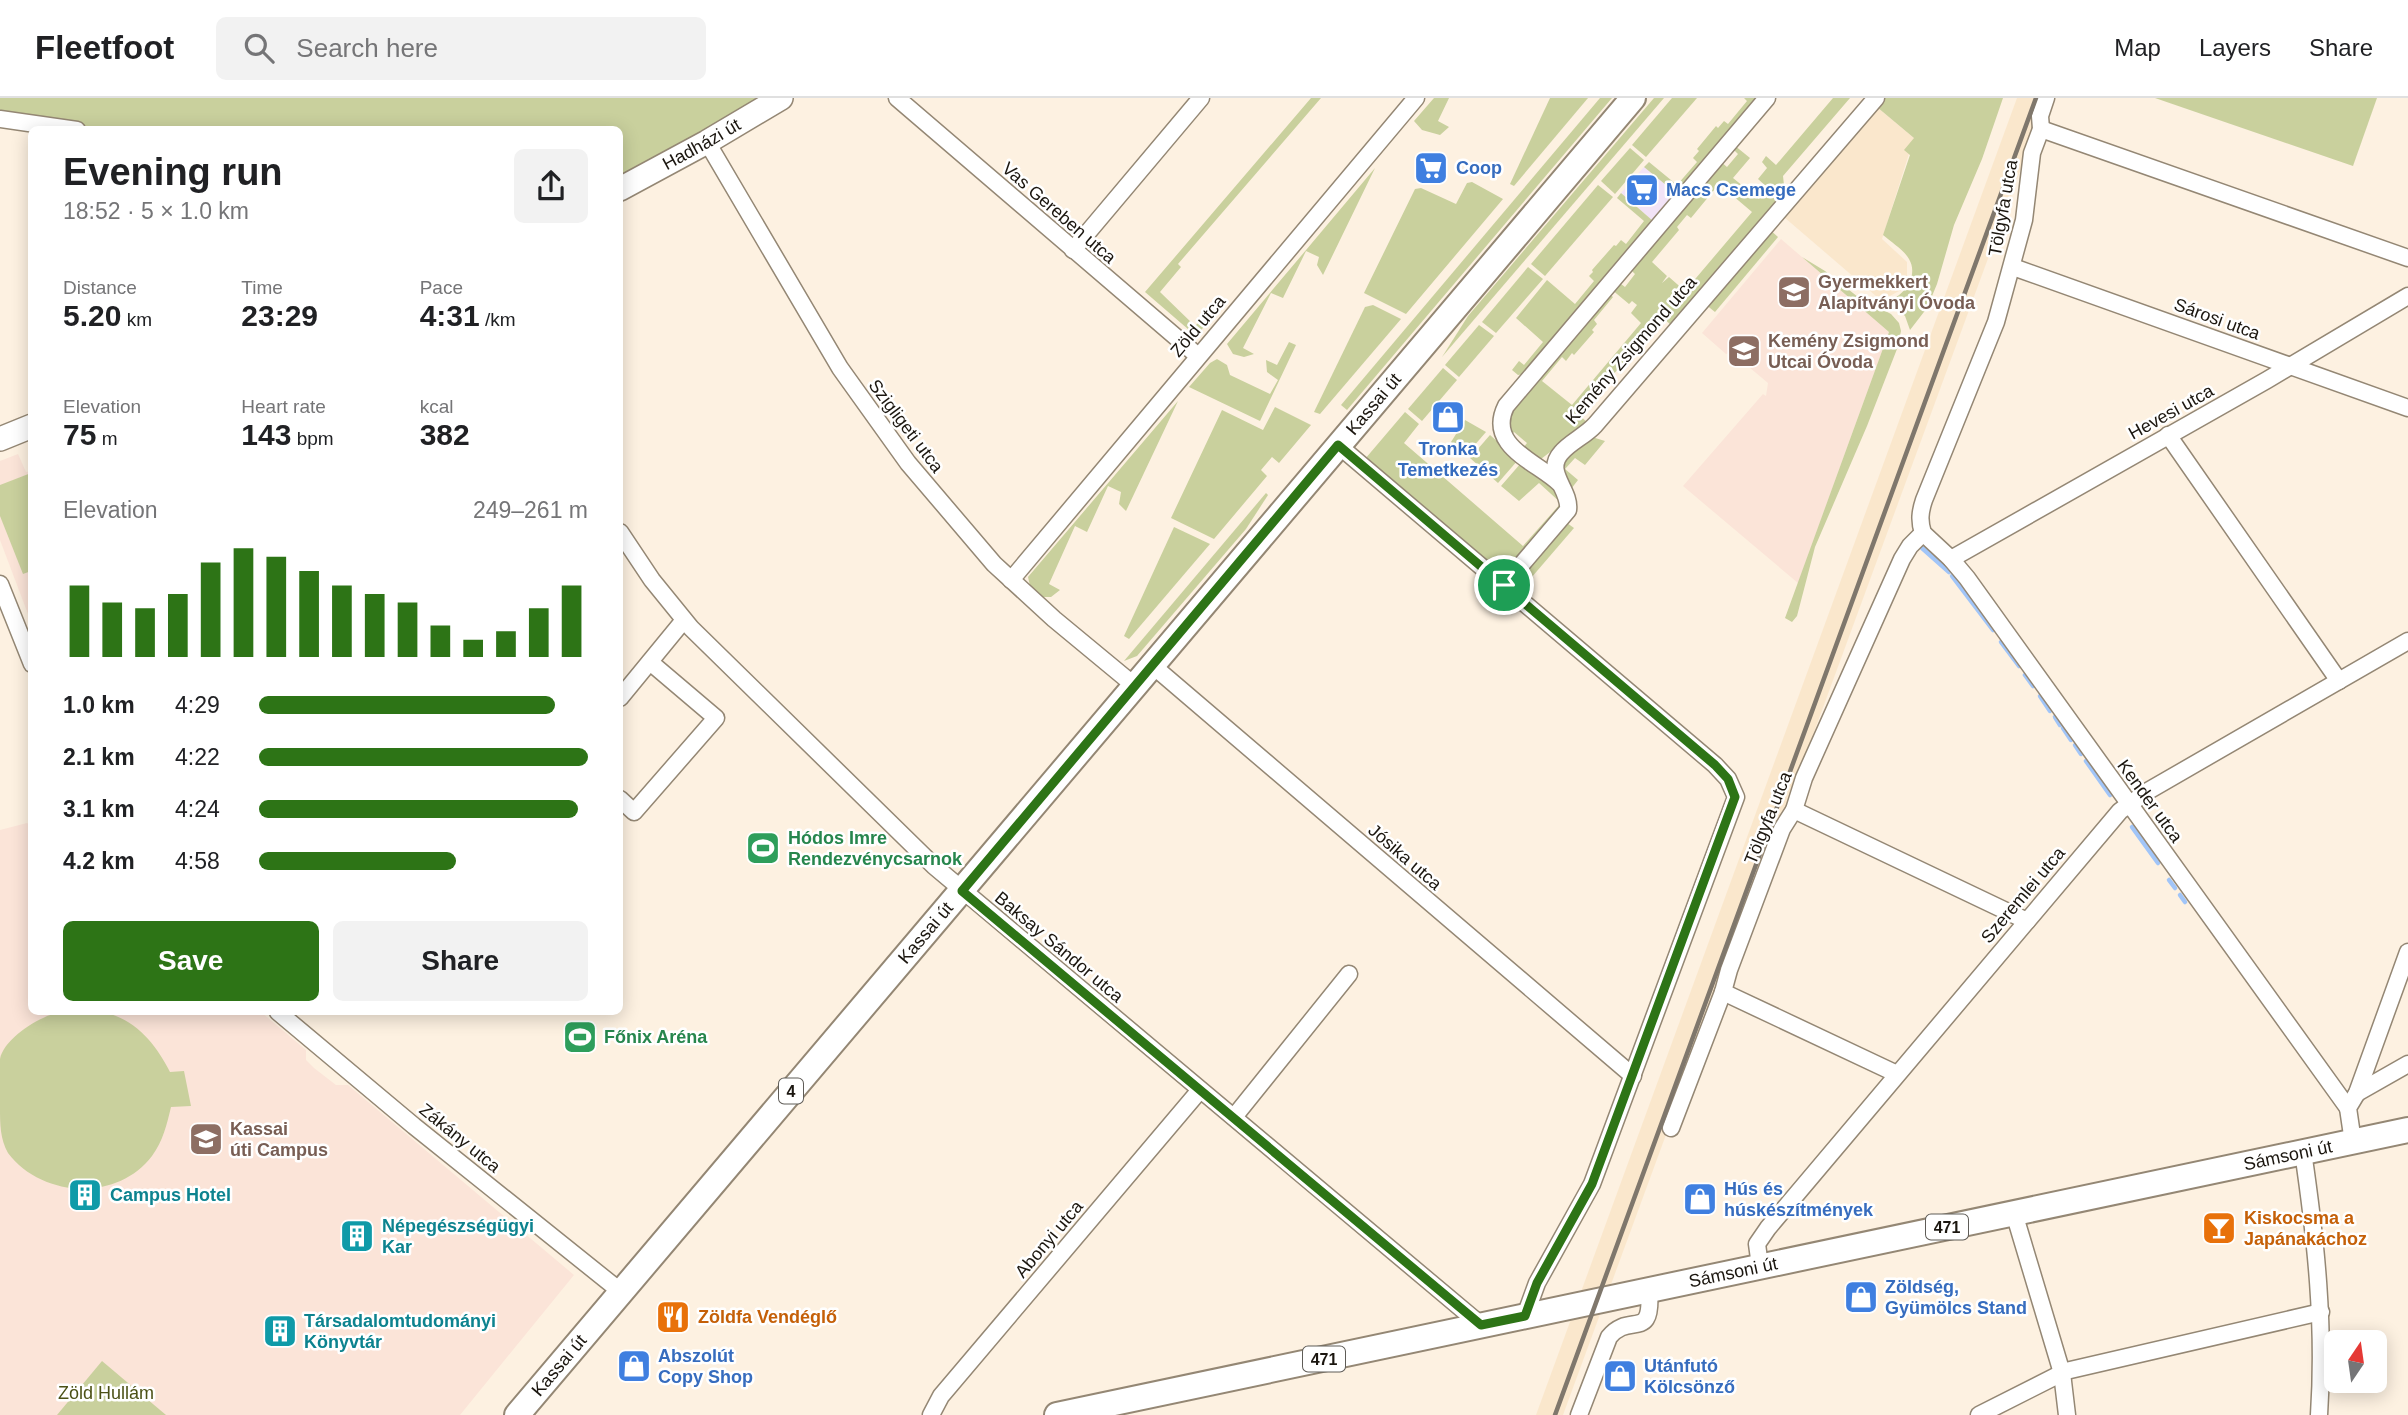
<!DOCTYPE html>
<html lang="en">
<head>
<meta charset="utf-8">
<style>
  body { margin:0; font-family:Arial,sans-serif; background:#f2f2f2; color:#202124; height:100vh; display:flex; flex-direction:column; font-size:26px; white-space:nowrap }
  * { box-sizing:border-box; margin:0 }
  p { font-size:23px; color:#757577 }
  .icon { flex:none; width:38px; height:38px; fill:none; stroke:currentColor; stroke-width:2; stroke-linecap:round; stroke-linejoin:round }
  .map { position:relative; flex:1; overflow:hidden }
  .sheet { position:absolute; left:28px; top:28px; width:595px; height:889px; display:flex; flex-direction:column; background:#fff; border-radius:10px; box-shadow:0 4px 18px #0003 }
  .sheet>* { flex:none }
  .needle { width:46px; rotate:13deg }
  .tools { position:absolute; left:2324px; top:1232px; display:grid; gap:14px }
  .tools a { display:grid; place-items:center; width:63px; height:63px; border-radius:10px; background:#fff; box-shadow:0 4px 18px #0003; font-size:35px }
  .pin { position:absolute; display:grid; place-items:center; width:60px; height:60px; color:#fff; margin:-30px; border:4px solid #fff; border-radius:50%; box-shadow:0 2px 7px #0007 }
  .round { display:grid; place-items:center; flex:none; width:74px; height:74px; border-radius:10px; background:#f2f2f2 }
  .head { display:flex; align-items:center; justify-content:space-between; height:119px; padding:0 35px }
  h1 { font-size:38px; font-weight:600; line-height:52px }
  .stats { display:grid; grid-template-columns:repeat(3,1fr); gap:10px; height:119px; padding:7px 35px }
  .stats div { display:grid; align-content:center }
  .stats b { font-size:30px; font-weight:600 }
  .stats small { font-size:19px; font-weight:400 }
  .stats p { font-size:19px }
  .chart { height:196px; padding:14px 35px }
  .chart p { display:flex; justify-content:space-between }
  .chart svg { width:100%; height:126px; margin-top:7px; stroke:#2d7416; stroke-width:6 }
  .action { display:flex; gap:14px; margin-top:auto; padding:14px 35px }
  .action a { flex:1; height:80px; border-radius:10px; background:#2d7416; color:#fff; font-size:28px; font-weight:600; line-height:80px; text-align:center }
  .action a+a { background:#f2f2f2; color:#202124 }
  ul { padding:0 35px; list-style:none; font-size:23px }
  li { display:grid; grid-template-columns:112px 84px 1fr; align-items:center; height:52px }
  li i { height:18px; border-radius:9px; background:#2d7416 }
  header { display:flex; align-items:center; gap:42px; box-sizing:border-box; height:98px; padding:0 35px; background:#fff; border-bottom:2px solid #e0e0e0 }
  header strong { font-size:33px }
  nav { display:flex; gap:38px; margin-inline-start:auto; font-size:24px }
  .search { width:490px; height:63px; background:#f2f2f2; display:flex; align-items:center; gap:18px; box-sizing:border-box; padding:0 24px; border-radius:10px; color:#757577; font-size:26px }
  .map>svg:first-child { display:block }
  .commercial { fill:#f2e3f6 }
  .built { fill:#fae7cc }
  .education { fill:#fbe4d8 }
  .green { fill:#c9d09d; fill-rule:evenodd }
  .lines { fill:none; stroke-linecap:round; stroke-linejoin:round }
  .stream { stroke:#a1c5f8; stroke-width:4.5 }
  .street-casing { stroke:#948774; stroke-width:19 }
  .secondary-casing { stroke:#948774; stroke-width:26 }
  .primary-casing { stroke:#948774; stroke-width:28 }
  .street { stroke:#fff; stroke-width:16 }
  .secondary { stroke:#fff; stroke-width:23 }
  .primary { stroke:#fff; stroke-width:24 }
  .rail { stroke:#7f776c; stroke-width:4.5 }
  .route-casing { stroke:#fff; stroke-width:14 }
  .route { stroke:#2d7416; stroke-width:9 }
  .labels { text-anchor:middle; stroke-width:5; stroke-linejoin:round; paint-order:stroke }
  .shield { fill:#fff; stroke:#5f5c57; stroke-width:2 }
  .shield-label { font-size:16px; font-weight:bold; fill:#1b160f }
  .street-label { font-size:18px; fill:#1b160f; stroke:#fff }
  .shop-label { font-size:18px; font-weight:bold; fill:#366cbe; stroke:#fff; text-anchor:start }
  .education-label { font-size:18px; font-weight:bold; fill:#785e54; stroke:#fff; text-anchor:start }
  .leisure-label { font-size:18px; font-weight:bold; fill:#27864d; stroke:#fff; text-anchor:start }
  .culture-label { font-size:18px; font-weight:bold; fill:#0d838f; stroke:#fff; text-anchor:start }
  .food-label { font-size:18px; font-weight:bold; fill:#c56008; stroke:#fff; text-anchor:start }
  .park-label { font-size:18px; fill:#4c5116; stroke:#fff }
</style>
</head>
<body>
<header>
<strong>Fleetfoot</strong>
<div class="search"><svg class="icon" aria-label="search" viewBox="0 0 24 24"><circle cx="10" cy="10" r="6"/><path d="M15 15l6 6"/></svg>Search here</div>
<nav><a>Map</a><a>Layers</a><a>Share</a></nav>
</header>
<div class="map">
<svg width="2408" height="1317" viewBox="0 0 2408 1317">
  <rect width="100%" height="100%" fill="#fdf1e1"/>
  <polygon class="commercial" points="1644,69 1677,96 1653,123 1621,95"/>
  <g class="built">
    <polygon points="2017,0 2047,0 1563,1317 1536,1317"/>
    <polygon points="1877,9 1914,40 1882,141 1907,164 1907,180 1901,192 1886,200 1876,198 1784,119"/>
  </g>
  <g class="education">
    <polygon points="1781,141 1889,234 1798,485 1683,388 1763,296 1766,298 1768,285 1731,254 1726,256 1702,235"/>
    <polygon points="18,356 26,374 31,373 31,524 0,442 0,363"/>
    <polygon points="27,725 32,728 32,914 261,914 306,952 306,962 314,970 336,987 348,987 574,1177 460,1317 0,1317 0,732"/>
  </g>
  <g class="green">
    <polygon points="0,0 755,0 760,12 620,91 620,32 77,32 0,21"/>
    <polygon points="1311,0 1321,0 1178,166 1181,169 1160,194 1195,228 1217,206 1221,209 1196,238 1145,194"/>
    <polygon points="1434,0 1449,0 1438,23 1449,29 1440,37 1422,32 1414,23"/>
    <polygon points="1550,0 1588,0 1514,88 1510,86"/>
    <polygon points="1600,0 1612,0 1347,312 1341,307"/>
    <polygon points="1654,0 1664,0 1442,259 1468,218"/>
    <polygon points="1672,0 1697,0 1646,59 1632,47"/>
    <polygon points="1744,0 1759,0 1677,96 1644,69 1649,64 1677,87 1697,64 1693,60 1699,53 1697,51 1716,28 1718,30 1724,23 1728,26 1747,3"/>
    <path d="M1833,0h17l-67,78 2,18 -114,131 -9,-8 -83,98 9,8 -47,36h-3l-15,-11 4,-5 -13,-11 -3,3 -4,-14 6,-14 95,-114 5,4 -19,23 3,4 -5,6 2,2 -20,23 -2,-2 -6,8 -4,-4 -20,24 30,24 69,-82 -10,-10 6,-8 -5,-4 -3,3 -18,-15 6,-8 8,6 10,-13 -6,-6 91,-107 7,6 11,-13 -6,-6 2,-3 16,13 -17,20 26,21 9,-11 -10,-9 9,-11 -5,-6 4,-6 10,9zM1719,86l33,28 -67,79 -16,-14 -7,6 5,-7 -15,-14 27,-32 -2,-3 10,-12 4,3z"/>
    <path d="M1885,0h118l-21,61 -28,66 -17,59 -10,24 -17,22 -5,-14 -16,-15c15,-6 30,-25 20,-42 -5,-9 -18,-17 -26,-24l27,-80 -6,-5 10,-12 -37,-31z"/>
    <polygon points="2155,0 2377,0 2353,68"/>
    <polygon points="1630,50 1644,62 1615,96 1601,83"/>
    <polygon points="1375,70 1323,177 1317,167 1319,159 1306,153 1283,200 1271,195 1243,250 1254,256 1244,259 1233,256 1227,246"/>
    <polygon points="1472,84 1503,101 1406,216 1364,195 1415,91 1421,90 1456,106 1467,85"/>
    <polygon points="1598,87 1613,99 1545,178 1531,166"/>
    <polygon points="1621,95 1653,123 1524,276 1518,277 1512,272 1519,263 1524,267 1543,244 1516,220 1547,182 1575,206 1594,183 1589,178 1593,174 1592,172 1614,147 1616,148 1621,142 1626,146 1644,123 1617,100"/>
    <polygon points="1769,131 1778,139 1715,214 1705,206"/>
    <polygon points="1802,159 1825,173 1858,199 1891,216 1899,225 1901,233 1897,251 1867,328 1815,449 1797,518 1792,524 1785,520 1889,234"/>
    <polygon points="1528,169 1543,181 1496,235 1482,224"/>
    <polygon points="1373,207 1401,221 1320,316 1314,314 1365,209"/>
    <polygon points="1479,227 1494,238 1459,279 1445,267"/>
    <polygon points="1289,244 1296,247 1260,323 1189,289 1210,265 1217,261 1227,267 1230,277 1270,296 1278,282 1267,274 1266,262 1277,267"/>
    <polygon points="1443,270 1457,282 1422,323 1408,311"/>
    <polygon points="1178,303 1126,413 1119,406 1121,394 1108,388 1087,434 1075,428 1049,486 1060,492 1051,499 1041,499 1030,488 1028,479"/>
    <polygon points="1275,309 1311,327 1279,365 1272,359 1261,372 1267,378 1214,441 1171,420 1222,312 1263,332"/>
    <path d="M1405,314l14,12 -15,19 119,103 38,-43 -22,-20 -20,18 -18,-15 20,-23c17,11 35,18 42,39l-4,9 -52,58 -12,-1 -130,-109z"/>
    <polygon points="1465,322 1486,334 1466,357 1451,344"/>
    <polygon points="1490,337 1518,362 1498,385 1470,360"/>
    <path d="M1592,339l13,4 -20,24 -10,-7 -10,11 13,11 -7,9c-14,-34 -4,-32 21,-52z"/>
    <polygon points="31,375 31,473 23,476 0,418 0,387"/>
    <polygon points="1266,395 1268,397 1246,431 1137,558 1124,563"/>
    <polygon points="1567,425 1574,430 1525,487 1520,483 1524,476"/>
    <polygon points="1174,429 1210,446 1129,541 1124,538"/>
    <path d="M61,914c13,0 27,-2 40,0 33,5 55,32 69,60l14,-1 7,35 -20,1c-4,17 -8,34 -19,49 -35,46 -110,42 -144,-3 -8,-14 -8,-29 -8,-46 0,-15 0,-33 0,-48 4,-21 41,-44 61,-47z"/>
    <polygon points="102,1263 166,1317 57,1317"/>
  </g>
  <g class="lines">
    <g class="stream">
      <polyline points="1922,450 1949,474"/>
      <polyline points="1952,478 1993,532"/>
      <polyline points="2001,544 2019,568"/>
      <polyline points="2025,577 2033,588"/>
      <polyline points="2040,598 2050,613"/>
      <polyline points="2055,619 2060,627"/>
      <polyline points="2063,630 2071,642"/>
      <polyline points="2075,647 2081,656"/>
      <polyline points="2086,663 2110,697"/>
      <polyline points="2132,729 2158,765"/>
      <polyline points="2169,782 2175,790"/>
      <polyline points="2180,797 2185,804"/>
    </g>
    <g class="street-casing">
      <g id="street">
        <polyline points="897,0 1198,258"/>
        <path d="M2046,0l-6,18 1,13 -9,24 -8,67 -28,102 -72,178c-4,12 -5,21 -1,33l28,26 16,19 381,530"/>
        <polyline points="0,21 77,32"/>
        <polyline points="2041,31 2408,160"/>
        <polyline points="707,44 840,270 908,365 994,466 1054,521 1135,588"/>
        <polyline points="1073,152 1201,0"/>
        <polyline points="2013,169 2408,310"/>
        <polyline points="2168,337 2339,583"/>
        <polyline points="1338,347 1715,667 1728,681 1736,699 1592,1086 1537,1185 1525,1218"/>
        <path d="M1559,385c-22,-21 -73,-37 -53,-77l261,-308"/>
        <polyline points="620,434 652,482 691,530 934,768 1481,1227"/>
        <polyline points="1951,461 2267,282 2408,198"/>
        <polyline points="1011,482 1416,0"/>
        <polyline points="0,486 32,566"/>
        <path d="M1504,487l64,-75c3,-20 -24,-38 -7,-57 9,-11 24,-17 34,-28l281,-327"/>
        <polyline points="1152,567 1633,978"/>
        <polyline points="620,600 684,522"/>
        <polyline points="620,701 634,714 716,620 650,564"/>
        <polyline points="1794,712 2027,823"/>
        <polyline points="1723,894 1897,976"/>
        <polyline points="278,914 414,1028 620,1193"/>
        <polyline points="2357,995 2408,966"/>
        <polyline points="1234,1019 1349,876"/>
        <polyline points="1671,1030 1723,894 1729,872 1782,731 1794,712 1804,680 1902,461 1910,448 1923,435"/>
        <polyline points="2353,1044 2348,1010 2357,995 2408,854"/>
        <path d="M2303,1054c13,88 22,174 16,263"/>
        <polyline points="2014,1115 2062,1275 2067,1317"/>
        <polyline points="1760,1168 1757,1146 1768,1130 2120,713 2148,693 2408,543"/>
        <polyline points="931,1317 941,1298 1200,992"/>
        <path d="M1579,1317l30,-78c21,-26 44,6 40,-47"/>
        <polyline points="1979,1317 2066,1273 2321,1214"/>
      </g>
    </g>
    <g class="secondary-casing">
      <g id="secondary">
        <path id="s1" d="M620,91l87,-47 74,-44"/>
        <polyline points="0,341 32,328"/>
      </g>
    </g>
    <g class="primary-casing">
      <g id="primary">
        <path id="s2" d="M517,1317l1116,-1317"/>
        <path id="s3" d="M1057,1317l1351,-285"/>
      </g>
    </g>
    <use href="#street" class="street"/>
    <use href="#secondary" class="secondary"/>
    <use href="#primary" class="primary"/>
    <polyline class="rail" points="1555,1317 2036,0"/>
  </g>
  <g class="lines">
    <g class="route-casing">
      <polygon id="route" points="1338,347 1715,667 1728,681 1735,699 1592,1086 1537,1185 1525,1218 1481,1227 962,793"/>
    </g>
    <use href="#route" class="route"/>
  </g>
  <defs>
    <g id="supermarket-square" transform="scale(1.75)"><rect x="-9" y="-9" width="18" height="18" rx="4" fill="#3f7fe0" stroke="#fff"/><path d="M-6-5.5h2.5l.6 2H6L4.5 2H-2.5L-4.4-4H-6ZM-1.5 3.2a1.3 1.3 0 1 0 .1 0ZM3 3.2a1.3 1.3 0 1 0 .1 0Z" fill="#fff"/></g>
    <g id="school-square" transform="scale(1.75)"><rect x="-9" y="-9" width="18" height="18" rx="4" fill="#8d6e63" stroke="#fff"/><path d="M0-5L7-2L0 1L-7-2ZM-4 1L0 2.5L4 1V4Q0 6-4 4Z" fill="#fff"/></g>
    <g id="shop-square" transform="scale(1.75)"><rect x="-9" y="-9" width="18" height="18" rx="4" fill="#3f7fe0" stroke="#fff"/><path d="M-5-2.5h2.3a2.7 3.5 0 0 1 5.4 0H5L5.5 6h-11ZM-1.5-2.5h3a1.5 2.3 0 0 0-3 0Z" fill="#fff"/></g>
    <g id="stadium-square" transform="scale(1.75)"><rect x="-9" y="-9" width="18" height="18" rx="4" fill="#2e9e5b" stroke="#fff"/><path d="M0-5a6.5 5 0 1 0 0 10a6.5 5 0 1 0 0-10ZM-3.5-1.8h7v3.6h-7Z" fill="#fff"/></g>
    <g id="university-square" transform="scale(1.75)"><rect x="-9" y="-9" width="18" height="18" rx="4" fill="#8d6e63" stroke="#fff"/><path d="M0-5L7-2L0 1L-7-2ZM-4 1L0 2.5L4 1V4Q0 6-4 4Z" fill="#fff"/></g>
    <g id="building-square" transform="scale(1.75)"><rect x="-9" y="-9" width="18" height="18" rx="4" fill="#0f9aa8" stroke="#fff"/><path d="M-4-6H4V6H1V3H-1V6H-4ZM-2.5-4.3h1.7v1.8h-1.7ZM.8-4.3h1.7v1.8H.8ZM-2.5-1h1.7V.8h-1.7ZM.8-1h1.7V.8H.8Z" fill="#fff"/></g>
    <g id="bar-square" transform="scale(1.75)"><rect x="-9" y="-9" width="18" height="18" rx="4" fill="#e8710a" stroke="#fff"/><path d="M-6-5H6L.8 .8V4.5H3.5V6h-7V4.5H-.8V.8Z" fill="#fff"/></g>
    <g id="restaurant-square" transform="scale(1.75)"><rect x="-9" y="-9" width="18" height="18" rx="4" fill="#e8710a" stroke="#fff"/><path d="M-5-6h1v4h1v-4h1v4h1v-4h1v5L-1.5 .5V6h-2V.5L-5-1ZM5-6V6H3V1.5H1.5Q1.5-4 5-6Z" fill="#fff"/></g>
  </defs>
  <g fill-rule="evenodd">
    <use href="#supermarket-square" x="1431" y="70"/>
    <use href="#supermarket-square" x="1642" y="92"/>
    <use href="#school-square" x="1794" y="194"/>
    <use href="#school-square" x="1744" y="253"/>
    <use href="#shop-square" x="1448" y="319"/>
    <use href="#stadium-square" x="763" y="750"/>
    <use href="#stadium-square" x="580" y="939"/>
    <use href="#university-square" x="206" y="1041"/>
    <use href="#building-square" x="85" y="1097"/>
    <use href="#shop-square" x="1700" y="1101"/>
    <use href="#bar-square" x="2219" y="1130"/>
    <use href="#building-square" x="357" y="1138"/>
    <use href="#shop-square" x="1861" y="1199"/>
    <use href="#restaurant-square" x="673" y="1219"/>
    <use href="#building-square" x="280" y="1233"/>
    <use href="#shop-square" x="634" y="1268"/>
    <use href="#shop-square" x="1620" y="1278"/>
  </g>
  <g class="labels">
    <g class="shield">
      <rect x="779" y="980.5" width="24" height="25" rx="5"/>
      <rect x="1926" y="1116.5" width="42" height="25" rx="5"/>
      <rect x="1303" y="1248.5" width="42" height="25" rx="5"/>
    </g>
    <g class="shield-label">
      <text x="791" y="999">4</text>
      <text x="1947" y="1135">471</text>
      <text x="1324" y="1267">471</text>
    </g>
    <g class="street-label">
      <text dy="6" stroke="none"><textPath href="#s1" startOffset="93">Hadházi út</textPath></text>
      <text transform="translate(2003 110) rotate(-80)" y="6">Tölgyfa utca</text>
      <text transform="translate(1059 115) rotate(41)" y="6">Vas Gereben utca</text>
      <text transform="translate(2217 221) rotate(20)" y="6">Sárosi utca</text>
      <text transform="translate(1198 228) rotate(-50)" y="6">Zöld utca</text>
      <text transform="translate(1631 252) rotate(-49)" y="6">Kemény Zsigmond utca</text>
      <text dy="6" stroke="none"><textPath href="#s2" startOffset="1325">Kassai út</textPath></text>
      <text transform="translate(2171 314) rotate(-29)" y="6">Hevesi utca</text>
      <text transform="translate(906 328) rotate(53)" y="6">Szigligeti utca</text>
      <text transform="translate(2150 703) rotate(54)" y="6">Kender utca</text>
      <text transform="translate(1768 720) rotate(-68)" y="6">Tölgyfa utca</text>
      <text transform="translate(1405 759) rotate(41)" y="6">Jósika utca</text>
      <text transform="translate(2023 797) rotate(-50)" y="6">Szeremlei utca</text>
      <text dy="6" stroke="none"><textPath href="#s2" startOffset="632">Kassai út</textPath></text>
      <text transform="translate(1059 849) rotate(40)" y="6">Baksay Sándor utca</text>
      <text transform="translate(460 1040) rotate(39)" y="6">Zákány utca</text>
      <text dy="6" stroke="none"><textPath href="#s3" startOffset="1258">Sámsoni út</textPath></text>
      <text transform="translate(1049 1141) rotate(-50)" y="6">Abonyi utca</text>
      <text dy="6" stroke="none"><textPath href="#s3" startOffset="691">Sámsoni út</textPath></text>
      <text dy="6" stroke="none"><textPath href="#s2" startOffset="65">Kassai út</textPath></text>
    </g>
    <g class="shop-label">
      <text x="1456" y="76">Coop</text>
      <text x="1666" y="98">Macs Csemege</text>
      <text x="1448" y="357" text-anchor="middle">Tronka<tspan x="1448" dy="21">Temetkezés</tspan></text>
      <text x="1724" y="1097">Hús és<tspan x="1724" dy="21">húskészítmények</tspan></text>
      <text x="1885" y="1195">Zöldség,<tspan x="1885" dy="21">Gyümölcs Stand</tspan></text>
      <text x="658" y="1264">Abszolút<tspan x="658" dy="21">Copy Shop</tspan></text>
      <text x="1644" y="1274">Utánfutó<tspan x="1644" dy="21">Kölcsönző</tspan></text>
    </g>
    <g class="education-label">
      <text x="1818" y="190">Gyermekkert<tspan x="1818" dy="21">Alapítványi Óvoda</tspan></text>
      <text x="1768" y="249">Kemény Zsigmond<tspan x="1768" dy="21">Utcai Óvoda</tspan></text>
      <text x="230" y="1037">Kassai<tspan x="230" dy="21">úti Campus</tspan></text>
    </g>
    <g class="leisure-label">
      <text x="788" y="746">Hódos Imre<tspan x="788" dy="21">Rendezvénycsarnok</tspan></text>
      <text x="604" y="945">Főnix Aréna</text>
    </g>
    <g class="culture-label">
      <text x="110" y="1103">Campus Hotel</text>
      <text x="382" y="1134">Népegészségügyi<tspan x="382" dy="21">Kar</tspan></text>
      <text x="304" y="1229">Társadalomtudományi<tspan x="304" dy="21">Könyvtár</tspan></text>
    </g>
    <g class="food-label">
      <text x="2244" y="1126">Kiskocsma a<tspan x="2244" dy="21">Japánakáchoz</tspan></text>
      <text x="698" y="1225">Zöldfa Vendéglő</text>
    </g>
    <g class="park-label">
      <text x="106" y="1301">Zöld Hullám</text>
    </g>
  </g>
</svg>
<div class="tools">
<a><svg class="needle" viewBox="-14 -14 28 28"><path d="M0-13l5 13h-10z" fill="#e53935"/><path d="M0 13l5-13h-10z" fill="#757577"/></svg></a>
</div>
<div class="pin" style="left:1504px;top:487px;background:#1e9e55"><svg class="icon" aria-label="arrive" viewBox="0 0 24 24"><path d="M6 21V4h12l-3 4 3 4H6"/></svg></div>
<section class="sheet">
<div class="head"><div><h1>Evening run</h1><p>18:52 · 5 × 1.0 km</p></div><a class="round"><svg class="icon" aria-label="share" viewBox="0 0 24 24"><path d="M12 15V3M7 8l5-5 5 5M5 13v7h14v-7"/></svg></a></div>
<div class="stats">
<div><p>Distance</p><b>5.20<small> km</small></b></div>
<div><p>Time</p><b>23:29</b></div>
<div><p>Pace</p><b>4:31<small> /km</small></b></div>
</div>
<div class="stats">
<div><p>Elevation</p><b>75<small> m</small></b></div>
<div><p>Heart rate</p><b>143<small> bpm</small></b></div>
<div><p>kcal</p><b>382</b></div>
</div>
<div class="chart"><p><span>Elevation</span>249–261 m</p>
<svg viewBox="0 0 160 44" preserveAspectRatio="none"><path d="M5 44V19M15 44V25M25 44V27M35 44V22M45 44V11M55 44V6M65 44V9M75 44V14M85 44V19M95 44V22M105 44V25M115 44V33M125 44V38M135 44V35M145 44V27M155 44V19"/></svg>
</div>
<ul>
<li><b>1.0 km</b>4:29<i style="width:90%"></i></li>
<li><b>2.1 km</b>4:22<i style="width:100%"></i></li>
<li><b>3.1 km</b>4:24<i style="width:97%"></i></li>
<li><b>4.2 km</b>4:58<i style="width:60%"></i></li>
</ul>
<div class="action"><a>Save</a><a>Share</a></div>
</section>
</div>
</body>
</html>
